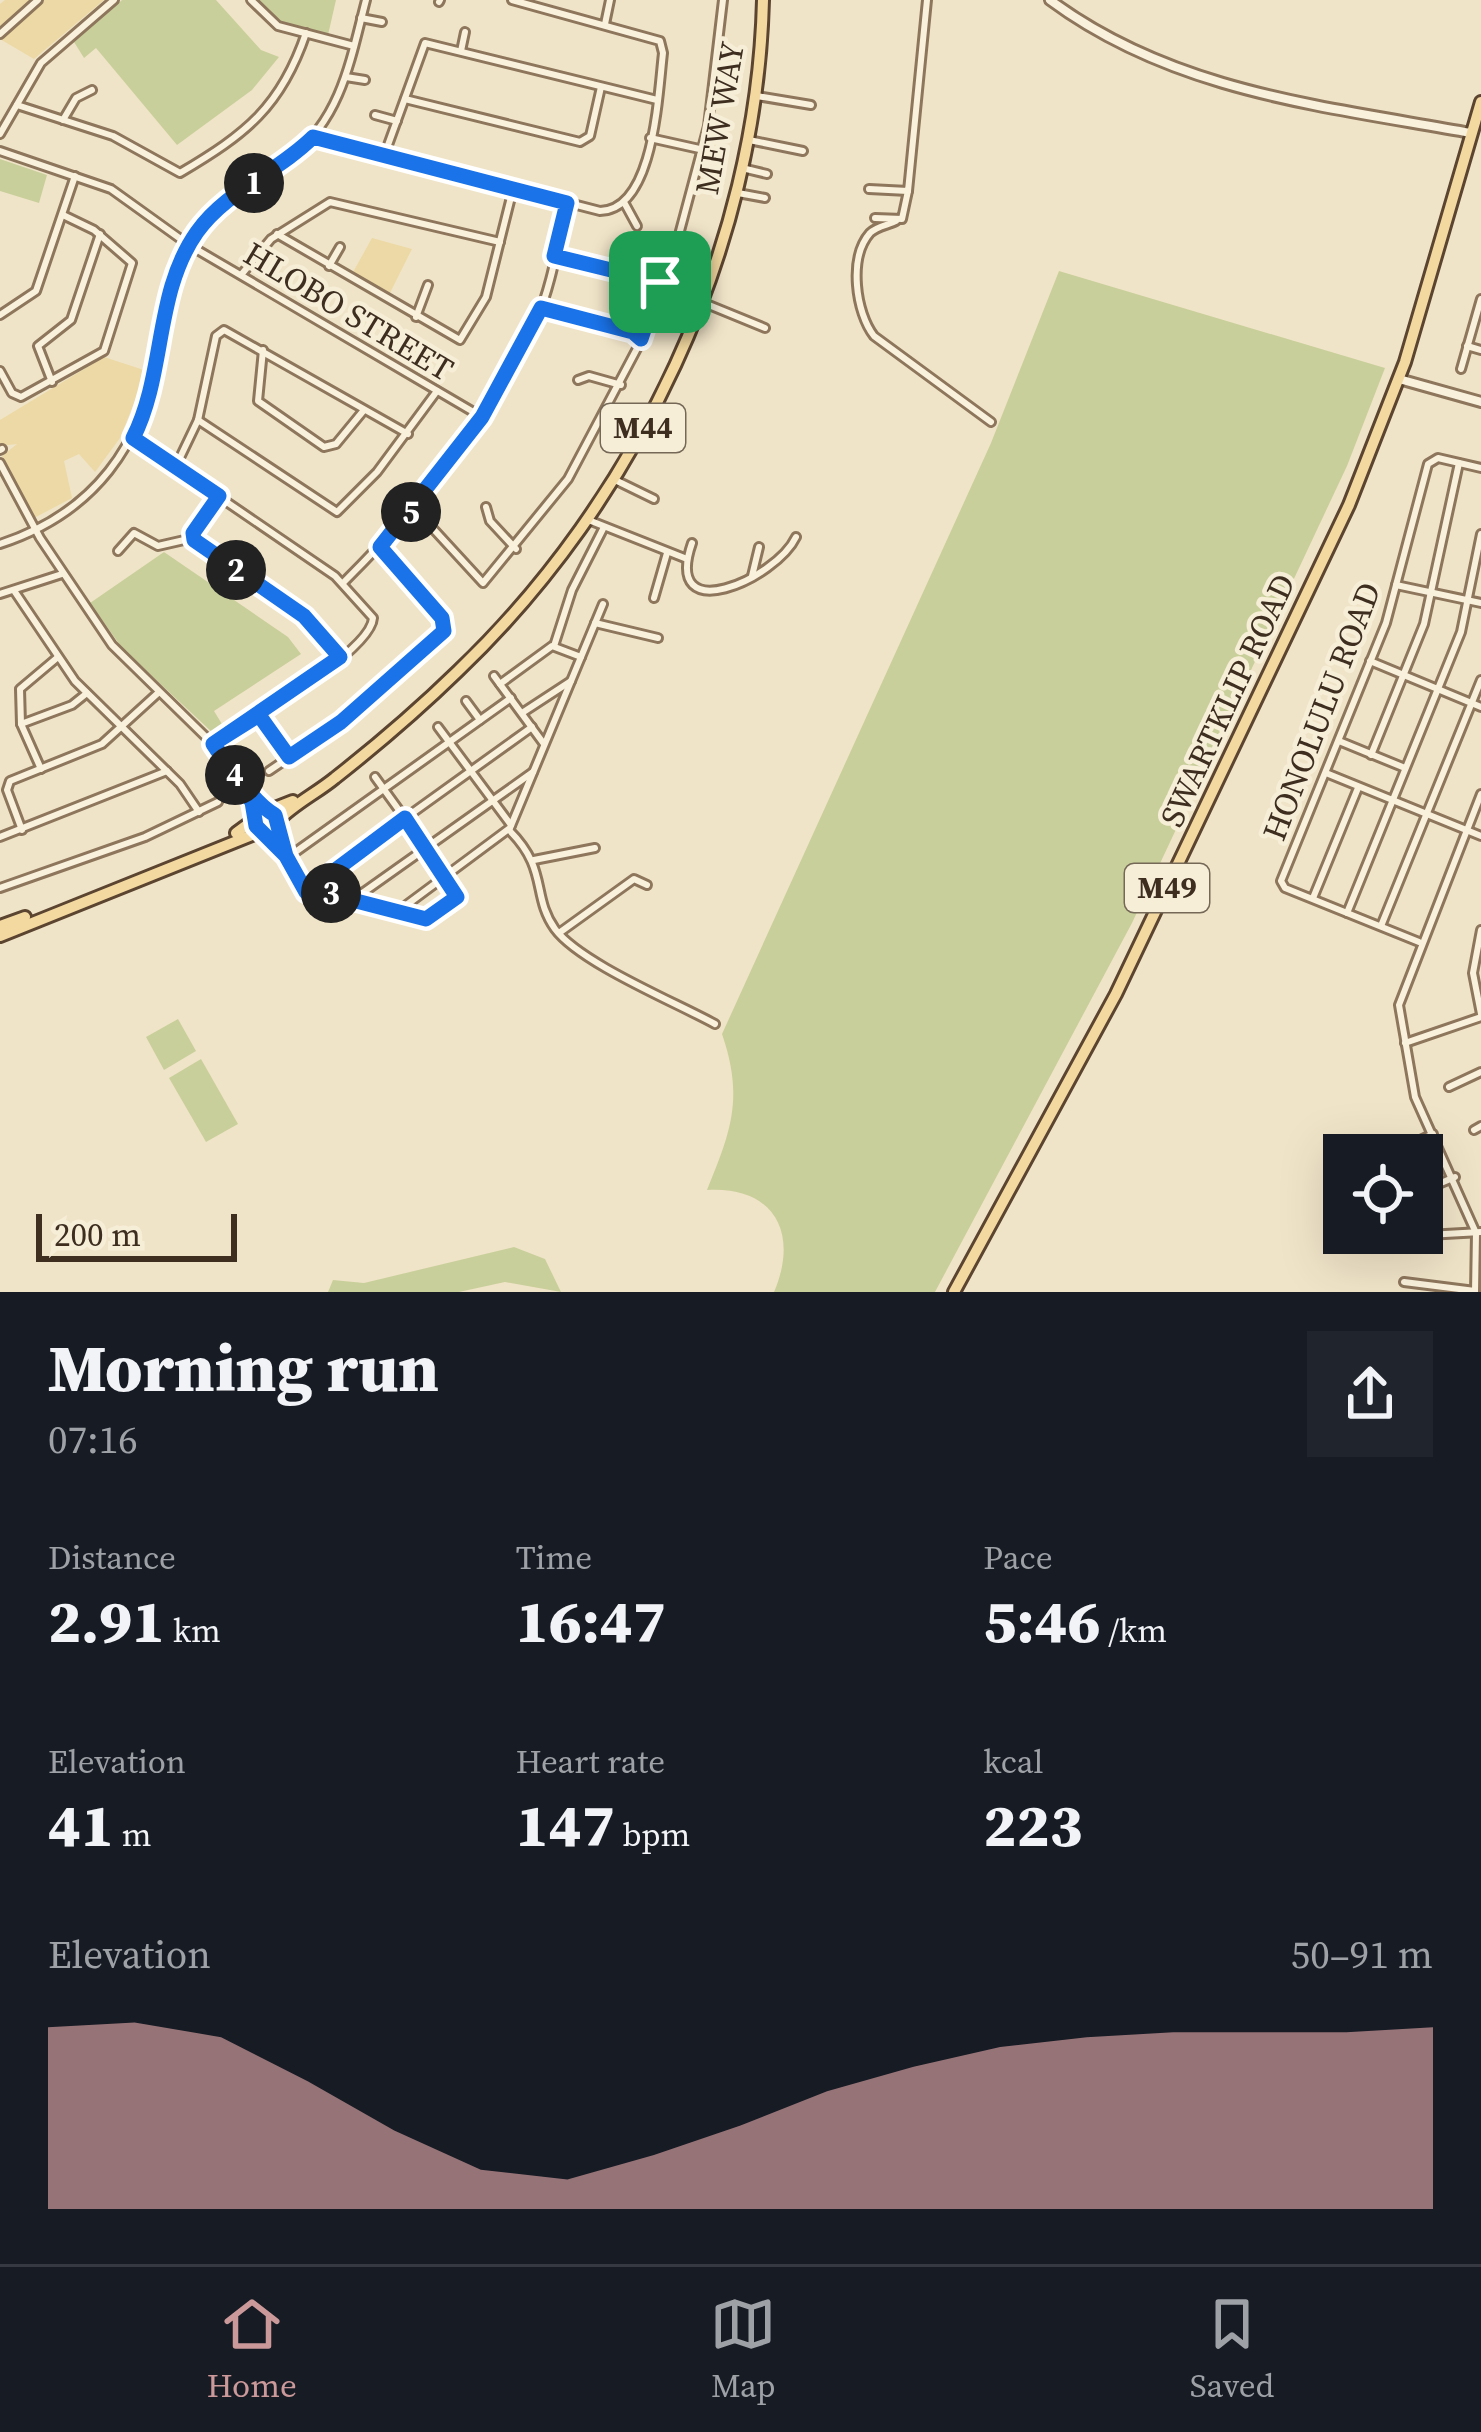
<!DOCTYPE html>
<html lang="en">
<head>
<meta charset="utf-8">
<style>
  body { margin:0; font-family:"Source Serif 4",serif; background:#20242c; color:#f1f3f6; height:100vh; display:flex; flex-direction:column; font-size:45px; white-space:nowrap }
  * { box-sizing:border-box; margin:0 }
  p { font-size:39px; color:#9ea1a6 }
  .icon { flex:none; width:66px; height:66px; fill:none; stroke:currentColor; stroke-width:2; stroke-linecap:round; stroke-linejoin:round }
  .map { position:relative; height:1292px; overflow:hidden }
  .sheet { display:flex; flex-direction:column; background:#171b24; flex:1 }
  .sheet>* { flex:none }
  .tools { position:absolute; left:1323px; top:1134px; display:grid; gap:24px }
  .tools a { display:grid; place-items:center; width:120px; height:120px; border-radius:0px; background:#171b24; box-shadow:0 12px 48px #0002; font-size:60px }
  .scale { position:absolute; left:36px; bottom:30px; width:201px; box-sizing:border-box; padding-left:12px; border:6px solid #3d2e20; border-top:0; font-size:33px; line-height:42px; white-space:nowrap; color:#3d2e20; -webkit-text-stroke:9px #f7eed8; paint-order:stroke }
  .pin { position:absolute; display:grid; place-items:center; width:102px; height:102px; color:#fff; margin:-51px; border-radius:24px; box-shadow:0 6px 18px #0006 }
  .km { position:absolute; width:60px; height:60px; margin:-30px; border-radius:50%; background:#222; color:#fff; font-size:33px; line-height:60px; text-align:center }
  .round { display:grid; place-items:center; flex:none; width:126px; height:126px; border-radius:0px; background:#20242c }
  .head { display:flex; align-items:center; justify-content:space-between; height:204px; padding:0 48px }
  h1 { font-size:66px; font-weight:800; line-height:90px }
  .metrics { display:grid; grid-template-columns:repeat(3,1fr); gap:18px; height:204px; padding:12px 48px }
  .metrics div { display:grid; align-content:center }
  .metrics b { font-size:60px; font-weight:800 }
  .metrics small { font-size:33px; font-weight:400 }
  .metrics p { font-size:33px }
  .chart { height:336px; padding:24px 48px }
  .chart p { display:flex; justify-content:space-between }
  .chart svg { width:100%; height:216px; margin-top:12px; fill:#cc999b; opacity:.7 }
  .tabs { display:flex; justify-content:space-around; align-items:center; height:168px; border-top:3px solid #363941; background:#171b24; font-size:33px; color:#9ea1a6 }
  .tabs a { display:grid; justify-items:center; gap:6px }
  .tabs .current { color:#cc999b }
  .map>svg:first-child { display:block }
  .green { fill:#c9cf9b }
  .sand { fill:#ecd9a5 }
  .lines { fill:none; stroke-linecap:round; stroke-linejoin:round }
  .minor-casing { stroke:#8d765c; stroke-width:12 }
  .tertiary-casing { stroke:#8d765c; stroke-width:14 }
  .primary-casing { stroke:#5b4430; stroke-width:16 }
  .minor { stroke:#faf1dc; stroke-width:6 }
  .tertiary { stroke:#faf1dc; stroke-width:8 }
  .primary { stroke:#f3d9a0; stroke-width:10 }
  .route-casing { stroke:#fff; stroke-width:24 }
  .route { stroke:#1a73e8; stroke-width:15 }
  .labels { text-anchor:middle; stroke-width:9; stroke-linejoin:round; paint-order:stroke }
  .shield { fill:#f7eed8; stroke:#756857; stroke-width:3 }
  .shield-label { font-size:30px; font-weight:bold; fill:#3d2e20 }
  .street-label { font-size:33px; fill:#3d2e20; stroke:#f7eed8 }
</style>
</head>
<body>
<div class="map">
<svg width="1481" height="1292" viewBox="0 0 1481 1292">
  <rect width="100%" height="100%" fill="#f0e4c8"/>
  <g class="green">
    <polygon points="122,0 216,0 261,50 279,57 252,90 177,145 96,48 84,58 74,42"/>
    <polygon points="255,0 336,0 328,35 275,20"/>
    <polygon points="0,159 47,175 39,203 0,191"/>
    <path d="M1059,271l326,97 -38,98 -215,457 -197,369h-161c25,-58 1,-106 -67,-102 24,-59 37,-92 15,-156l269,-591z"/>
    <polygon points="164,552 288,637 301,654 214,711 225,729 214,734 122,648 90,603"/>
    <polygon points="178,1019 196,1051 164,1070 146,1037"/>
    <polygon points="201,1059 238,1124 206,1142 169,1078"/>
    <polygon points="514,1247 545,1259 561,1292 505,1282 459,1292 328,1292 333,1280 364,1283"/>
  </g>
  <g class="sand">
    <polygon points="5,0 104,0 34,59 0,39 0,4"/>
    <polygon points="372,238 412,249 389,295 352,274"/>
    <polygon points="104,357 147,371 120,438 95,472 79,454 64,461 72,498 34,518 2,456 17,444 0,446 0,420"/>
  </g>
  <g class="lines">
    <g class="minor-casing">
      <g id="minor">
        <polyline points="251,0 278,26 354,46"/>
        <polyline points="439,2 440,0"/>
        <polyline points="361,18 382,22"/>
        <polyline points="605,24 610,0"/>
        <polyline points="0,34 38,0"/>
        <polyline points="461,51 465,32"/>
        <polyline points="346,77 365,80"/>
        <polyline points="757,96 811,105"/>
        <polyline points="405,99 580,142 590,136 601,87"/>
        <path d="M17,105l96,31 67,37c66,-39 101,-66 126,-140"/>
        <polyline points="375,115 397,121"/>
        <polyline points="63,120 76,98 92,90"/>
        <polyline points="0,134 41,63 114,0"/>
        <path d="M313,137l287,74c54,-1 58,-115 63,-158l-3,-12 -148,-41"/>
        <polyline points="650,138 704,150"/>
        <polyline points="749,140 803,151"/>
        <polyline points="0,151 111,189 189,245 482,417"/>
        <polyline points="384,156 425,43 657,100"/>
        <polyline points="742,168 767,174"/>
        <polyline points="869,189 908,191 927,0"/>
        <polyline points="738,193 765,198"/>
        <polyline points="625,204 637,226"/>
        <polyline points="875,218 902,219 908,191"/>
        <path d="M896,221c-7,4 -19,5 -26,12 -22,25 -14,80 4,103l117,86"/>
        <polyline points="277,234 460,340 486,297 513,189"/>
        <polyline points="554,256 654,281 668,276 708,126 723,0"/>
        <polyline points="329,266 340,247"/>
        <polyline points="241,275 271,239 330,202 500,242"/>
        <polyline points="704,303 765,328"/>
        <polyline points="0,315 36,291 75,176"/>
        <polyline points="416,317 428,285"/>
        <polyline points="641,339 660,282"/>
        <polyline points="1467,346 1481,350"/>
        <polyline points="263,350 258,401 324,447 336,444 364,410"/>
        <polyline points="1461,369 1481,299"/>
        <polyline points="0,371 12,393 21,397 104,351 132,263 94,230 63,215"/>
        <polyline points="578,380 589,376 621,385"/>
        <polyline points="52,382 38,346 71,320 100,234"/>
        <polyline points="198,420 337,512 377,472 437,391"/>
        <path d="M133,438l202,138 38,42c-2,34 -129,106 -160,126"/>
        <polyline points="0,450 2,449"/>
        <polyline points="0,463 40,538 112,645 213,744 265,810"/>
        <polyline points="176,466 198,420 216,336 224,330 408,434"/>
        <polyline points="613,479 654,499"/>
        <polyline points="486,507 490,521 516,549"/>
        <polyline points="414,508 483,583 568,479 641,341 633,332 541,308"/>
        <polyline points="586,519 687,559"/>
        <polyline points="193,538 303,616 340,657"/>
        <polyline points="193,538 219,496"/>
        <path d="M692,543c-30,87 84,36 104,-6"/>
        <path d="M0,544c95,-31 142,-99 160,-194 7,-40 12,-79 34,-113 25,-37 66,-55 99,-82 49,-38 58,-98 73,-155"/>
        <polyline points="118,551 134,533 158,546 193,538"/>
        <polyline points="752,576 759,547"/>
        <path d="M343,583c76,-76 150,-162 193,-262 16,-36 22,-79 31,-117"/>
        <polyline points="1396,585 1481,603"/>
        <polyline points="15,592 75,681 180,784 199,812"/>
        <polyline points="0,594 62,574"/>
        <polyline points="654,598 667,553"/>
        <polyline points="595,623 658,638"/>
        <polyline points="554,646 572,590 603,529"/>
        <polyline points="1370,661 1481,707"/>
        <polyline points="494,676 544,744"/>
        <polyline points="500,684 552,646 581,657"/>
        <polyline points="466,701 480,720"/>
        <polyline points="522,713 571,681"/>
        <polyline points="260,716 289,757"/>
        <polyline points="21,724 72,705 87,693"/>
        <polyline points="438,727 511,825"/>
        <polyline points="1339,741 1405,768"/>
        <polyline points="1371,755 1424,624 1459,463"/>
        <polyline points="228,763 257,814"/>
        <polyline points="41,769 21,724 20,689 58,657"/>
        <polyline points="269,771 341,722 444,631 443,618 380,548"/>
        <polyline points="1326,773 1481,836"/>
        <polyline points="275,827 285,852"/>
        <polyline points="22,830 7,790 10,781 102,744 158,693"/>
        <path d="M509,830c40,40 22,65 46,99 25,34 120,73 160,95"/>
        <polyline points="267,832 311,901"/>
        <polyline points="0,837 167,771"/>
        <polyline points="287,858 511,698"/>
        <polyline points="534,860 595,848"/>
        <polyline points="322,885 326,875 532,727"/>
        <polyline points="0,888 145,837 218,802"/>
        <polyline points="306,892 322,885 335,895 426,919 456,900 454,886 375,777"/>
        <polyline points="1313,898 1358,788"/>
        <polyline points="354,899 533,772"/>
        <polyline points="401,909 510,828 603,604"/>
        <polyline points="1347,913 1461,632 1481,534"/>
        <polyline points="1381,926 1481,680"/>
        <polyline points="1481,930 1473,973 1481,1014"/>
        <polyline points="559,933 634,879 647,885"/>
        <polyline points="1419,942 1285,888 1281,881 1386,623 1428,464 1438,458 1481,468"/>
        <polyline points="1405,1043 1481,1017"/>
        <polyline points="1449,1087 1481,1072"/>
        <polyline points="1474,1130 1481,1126"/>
        <polyline points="1410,1145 1433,1134"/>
        <polyline points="1422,1191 1455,1177"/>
        <polyline points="1409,1236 1481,1232"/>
        <polyline points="1404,1282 1475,1291"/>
        <polyline points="1475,1292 1476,1233 1415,1097 1399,1005 1481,794"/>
      </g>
    </g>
    <g class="tertiary-casing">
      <g id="tertiary">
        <path d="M1050,0c124,92 273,106 421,133"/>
        <polyline points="1399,379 1481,402"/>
      </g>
    </g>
    <g class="primary-casing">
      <g id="primary">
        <circle cx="266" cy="821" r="11"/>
        <polyline points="270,810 293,801"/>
        <path d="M277,822c15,-17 40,-29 58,-44 42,-33 84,-69 123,-107 179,-171 299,-422 305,-671"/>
        <polyline points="236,833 255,819"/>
        <polyline points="0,926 25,917"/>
        <polyline points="0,936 262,831"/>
        <polyline points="954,1292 1116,994 1349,505 1405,362 1481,102"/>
      </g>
    </g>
    <use href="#minor" class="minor"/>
    <use href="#tertiary" class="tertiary"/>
    <use href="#primary" class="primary"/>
  </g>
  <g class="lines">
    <g class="route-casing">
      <path id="route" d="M660,282l-106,-26 13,-53 -254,-66c-35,35 -87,54 -116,95 -43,61 -31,141 -64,206l86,58 -26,37 1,7 110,76 36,41 -127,87c18,22 39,58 62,71l11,41 20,36 16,-7 11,10 93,24 31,-22 -52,-79 -99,74 -20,-36 -30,-30 -4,-24 -39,-58 46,-29 30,42 52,-35 103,-91 -2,-13 -62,-71 102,-130 59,-109 92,24 8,7 19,-57"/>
    </g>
    <use href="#route" class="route"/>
  </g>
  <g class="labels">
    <g class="shield">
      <rect x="601" y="404" width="84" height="48" rx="9"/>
      <rect x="1125" y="864" width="84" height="48" rx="9"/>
    </g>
    <g class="shield-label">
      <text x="643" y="438">M44</text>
      <text x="1167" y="898">M49</text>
    </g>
    <g class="street-label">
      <text transform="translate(719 118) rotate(-80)" y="12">MEW WAY</text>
      <text transform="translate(349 311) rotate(31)" y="12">HLOBO STREET</text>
      <text transform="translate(1227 700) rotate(-65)" y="12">SWARTKLIP ROAD</text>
      <text transform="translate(1321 711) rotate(-69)" y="12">HONOLULU ROAD</text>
    </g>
  </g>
</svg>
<div class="tools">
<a><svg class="icon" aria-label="locate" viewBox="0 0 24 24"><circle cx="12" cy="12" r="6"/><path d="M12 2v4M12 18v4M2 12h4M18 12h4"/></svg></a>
</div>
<div class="scale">200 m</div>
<div class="pin" style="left:660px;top:282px;background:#1e9e55"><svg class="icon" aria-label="arrive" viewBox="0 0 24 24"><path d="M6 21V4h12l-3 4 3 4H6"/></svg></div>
<b class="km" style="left:254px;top:183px">1</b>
<b class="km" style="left:236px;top:570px">2</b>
<b class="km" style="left:331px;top:893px">3</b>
<b class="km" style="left:235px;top:775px">4</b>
<b class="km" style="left:411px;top:512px">5</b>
</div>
<section class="sheet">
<div class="head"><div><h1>Morning run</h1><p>07:16</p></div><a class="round"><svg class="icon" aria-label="share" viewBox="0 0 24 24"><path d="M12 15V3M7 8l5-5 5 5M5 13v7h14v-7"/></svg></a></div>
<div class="metrics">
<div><p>Distance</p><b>2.91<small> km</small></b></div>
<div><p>Time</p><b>16:47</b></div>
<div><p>Pace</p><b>5:46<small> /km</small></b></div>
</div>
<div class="metrics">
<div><p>Elevation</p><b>41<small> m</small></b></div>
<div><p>Heart rate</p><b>147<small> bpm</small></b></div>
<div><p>kcal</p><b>223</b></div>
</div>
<div class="chart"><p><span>Elevation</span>50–91 m</p>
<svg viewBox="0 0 160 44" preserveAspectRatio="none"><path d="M0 44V7L10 6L20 9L30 18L40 28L50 36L60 38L70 33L80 27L90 20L100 15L110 11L120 9L130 8L140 8L150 8L160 7V44z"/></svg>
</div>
</section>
<nav class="tabs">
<a class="current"><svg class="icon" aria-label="home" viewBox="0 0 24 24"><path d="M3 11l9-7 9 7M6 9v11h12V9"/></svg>Home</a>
<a><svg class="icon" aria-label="map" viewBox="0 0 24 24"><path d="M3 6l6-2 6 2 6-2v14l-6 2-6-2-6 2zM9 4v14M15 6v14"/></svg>Map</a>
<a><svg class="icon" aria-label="saved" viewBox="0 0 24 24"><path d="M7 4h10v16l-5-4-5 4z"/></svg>Saved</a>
</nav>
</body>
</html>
